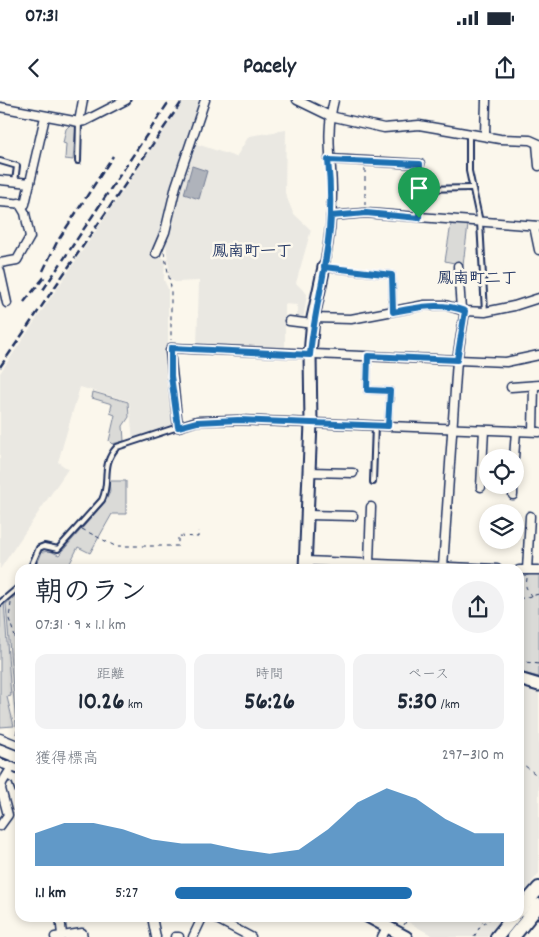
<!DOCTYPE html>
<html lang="ja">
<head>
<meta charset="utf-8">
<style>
  body { margin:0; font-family:Dekko,"Klee One",sans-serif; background:#f2f2f3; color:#1f2937; height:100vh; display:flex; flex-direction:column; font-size:19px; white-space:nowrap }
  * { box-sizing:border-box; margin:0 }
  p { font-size:16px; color:#747a83 }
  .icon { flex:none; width:28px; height:28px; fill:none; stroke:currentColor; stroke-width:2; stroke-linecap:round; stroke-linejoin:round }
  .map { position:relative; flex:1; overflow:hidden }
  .details { position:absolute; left:15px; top:464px; width:509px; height:358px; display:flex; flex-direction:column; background:#fff; border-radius:15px; box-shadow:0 2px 8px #0003 }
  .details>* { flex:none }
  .tools { position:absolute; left:479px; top:349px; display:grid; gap:10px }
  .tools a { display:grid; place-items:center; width:45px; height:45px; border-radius:50%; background:#fff; box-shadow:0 2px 8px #0003; font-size:25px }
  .pin { position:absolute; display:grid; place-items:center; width:42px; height:42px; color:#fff; margin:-51px -21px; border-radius:50% 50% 50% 0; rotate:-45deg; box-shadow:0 0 5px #0007 }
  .pin .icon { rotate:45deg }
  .round { display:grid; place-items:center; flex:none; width:52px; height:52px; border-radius:26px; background:#f2f2f3 }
  .head { display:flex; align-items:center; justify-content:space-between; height:85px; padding:0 20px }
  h1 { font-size:28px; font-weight:700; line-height:38px }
  .figures { display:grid; grid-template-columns:repeat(3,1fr); gap:8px; height:85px; padding:5px 20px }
  .figures div { display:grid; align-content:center; border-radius:12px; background:#f2f2f3; text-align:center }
  .figures b { font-size:25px; font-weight:700 }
  .figures small { font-size:14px; font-weight:400 }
  .figures p { font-size:14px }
  .chart { height:140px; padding:10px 20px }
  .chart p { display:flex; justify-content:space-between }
  .chart svg { width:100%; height:90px; margin-top:5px; fill:#1f6fb2; opacity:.7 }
  ul { padding:0 20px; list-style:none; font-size:16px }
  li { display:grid; grid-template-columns:80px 60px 1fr; align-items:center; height:38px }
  li i { height:12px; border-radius:6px; background:#1f6fb2 }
  .status { display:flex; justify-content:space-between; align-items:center; height:35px; padding:0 25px; background:#fff; direction:ltr }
  .status svg { height:14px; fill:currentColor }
  header { display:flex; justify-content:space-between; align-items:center; height:65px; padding:0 20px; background:#fff; font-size:22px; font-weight:700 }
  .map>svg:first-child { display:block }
  .built { fill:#eae8e2 }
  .green { fill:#dadad7; stroke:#7a849a }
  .water { fill:#afb3bb; stroke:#747e96 }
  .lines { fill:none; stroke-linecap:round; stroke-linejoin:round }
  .lane-casing { stroke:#1b2f5e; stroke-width:8 }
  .street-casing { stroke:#1b2f5e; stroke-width:11 }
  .secondary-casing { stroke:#1b2f5e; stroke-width:15 }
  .primary-casing { stroke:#1b2f5e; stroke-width:16 }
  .path { stroke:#1b2f5e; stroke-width:1; stroke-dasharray:4 4; stroke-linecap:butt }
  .lane { stroke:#fbf7ec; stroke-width:4 }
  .street { stroke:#fbf7ec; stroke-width:8 }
  .secondary { stroke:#fbf7ec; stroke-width:11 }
  .primary { stroke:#fbf7ec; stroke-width:12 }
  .rail { stroke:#1b2f5e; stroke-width:2.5; stroke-dasharray:8 4; stroke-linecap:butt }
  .route-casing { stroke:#fff; stroke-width:10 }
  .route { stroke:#1f6fb2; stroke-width:6 }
  .labels { text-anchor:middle; stroke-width:5; stroke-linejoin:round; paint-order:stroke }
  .neighbourhood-label { font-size:16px; font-weight:bold; fill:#1b2f5e; stroke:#fbf7ec }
</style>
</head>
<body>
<div class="status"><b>07:31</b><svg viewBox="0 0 49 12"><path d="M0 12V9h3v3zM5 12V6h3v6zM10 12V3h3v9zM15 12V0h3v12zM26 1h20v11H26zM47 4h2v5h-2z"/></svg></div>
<header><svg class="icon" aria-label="back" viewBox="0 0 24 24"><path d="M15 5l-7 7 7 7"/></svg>Pacely<svg class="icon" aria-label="share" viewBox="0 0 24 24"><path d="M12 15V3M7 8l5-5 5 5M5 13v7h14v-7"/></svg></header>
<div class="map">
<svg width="539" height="837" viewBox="0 0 539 837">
  <rect width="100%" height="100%" fill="#fbf7ec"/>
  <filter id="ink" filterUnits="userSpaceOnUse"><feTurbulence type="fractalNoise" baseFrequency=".02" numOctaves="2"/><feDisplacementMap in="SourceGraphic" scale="10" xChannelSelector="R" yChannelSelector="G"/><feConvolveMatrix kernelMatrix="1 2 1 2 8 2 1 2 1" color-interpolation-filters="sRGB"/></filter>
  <g filter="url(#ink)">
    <g class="built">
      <polygon points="184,0 200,0 172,85 164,127 153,154 165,159 164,180 168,189 168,256 166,256 174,326 133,340 129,301 80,287 58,362 68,369 0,469 0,273"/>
      <polygon points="286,30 285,93 293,113 311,130 296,183 307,194 303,220 297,219 297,205 285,204 285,250 197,246 199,181 175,182 170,179 166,143 171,116 194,43 236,57 249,36"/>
      <polygon points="519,587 539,592 539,773 519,798"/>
      <polygon points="397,816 504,816 487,837 435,837"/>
    </g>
    <g class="green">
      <polygon points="70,25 76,26 73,60 65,59 66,44 63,43 66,29"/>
      <polygon points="451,124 468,125 463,165 445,161"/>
      <polygon points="93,292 128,302 129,317 123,326 124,341 112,344 109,341 115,315 110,313 112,304 92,298"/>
      <polygon points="109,381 126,381 126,414 112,414 90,453 78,447 67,469 35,469 42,452 50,451 59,455 105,402 110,392"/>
      <polygon points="519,472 539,473 539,577 519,572"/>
      <polygon points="20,492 20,627 16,626 6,504"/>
      <polygon points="4,502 11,596 7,597 14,626 0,627 0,506"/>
    </g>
    <polygon class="water" points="192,66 207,71 199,99 184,94"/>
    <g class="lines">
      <g class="lane-casing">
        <g id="lane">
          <polyline points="469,33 469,71 480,122 485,212"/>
          <polyline points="0,61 17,66 15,82"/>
          <polyline points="78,61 79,22"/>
          <polyline points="421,89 472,88"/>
          <polyline points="419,117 420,64"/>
          <polyline points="326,168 392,175 393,212"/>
          <polyline points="368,256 367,290 390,291 388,325"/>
          <polyline points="373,382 375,325"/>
          <path d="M30,469l9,-21 5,-2 14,3 44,-49c9,-18 -2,-35 15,-53l61,-20"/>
          <polyline points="0,503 20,486"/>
        </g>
      </g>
      <g class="street-casing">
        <g id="street">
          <polyline points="297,0 330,16 384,28 419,25 500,39 530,40 539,44"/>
          <polyline points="0,7 79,22 85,21 126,0"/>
          <polyline points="79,22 83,0"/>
          <polyline points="485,35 486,0"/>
          <polyline points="537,44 539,66"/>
          <polyline points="329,59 420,64"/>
          <polyline points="0,80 30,83"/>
          <polyline points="0,102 25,104 45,17"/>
          <polyline points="331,116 365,113 539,126"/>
          <polyline points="534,126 539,150"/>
          <polyline points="156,153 165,132 176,86 205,0"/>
          <polyline points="0,163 17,160 30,137 25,113 19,103"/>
          <polyline points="458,166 461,209"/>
          <path d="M324,167c5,-24 8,-48 8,-74 0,-33 -7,-58 2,-93"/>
          <polyline points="0,171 7,203"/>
          <polyline points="313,218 351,219 425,205 445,205 465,211 485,212 514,206 539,198"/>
          <polyline points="289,221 313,224"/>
          <polyline points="539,255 506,262 171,248 170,251 178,327 197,321 238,320 539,332"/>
          <polyline points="511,287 539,285"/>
          <polyline points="533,331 534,287"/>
          <polyline points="514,358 516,331"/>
          <polyline points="309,372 353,373"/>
          <polyline points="481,387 484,330"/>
          <polyline points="513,395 513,385"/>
          <polyline points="307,415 353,416"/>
          <polyline points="306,461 497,469"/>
          <polyline points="369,463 371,407"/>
          <polyline points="443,467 457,260 465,211"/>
          <polyline points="519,470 539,470"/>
          <polyline points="527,470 530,416"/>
          <polyline points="0,638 20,646"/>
          <polyline points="0,663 20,670"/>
          <polyline points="8,675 16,680 20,691"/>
          <polyline points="0,726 8,715 1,689 2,683 12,667"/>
          <polyline points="60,816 62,835"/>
          <polyline points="211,816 251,837"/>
          <polyline points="153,822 156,837"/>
          <polyline points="55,837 82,833 83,837"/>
          <polyline points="175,837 179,837"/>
          <polyline points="193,837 203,816"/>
          <polyline points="382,837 387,827"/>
        </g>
      </g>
      <g class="secondary-casing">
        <g id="secondary">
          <polyline points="305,469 311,323 310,255 313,218 324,167"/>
          <polyline points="519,579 539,585"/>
          <polyline points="0,650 20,658"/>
          <polyline points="367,816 406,837"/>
        </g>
      </g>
      <g class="primary-casing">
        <g id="primary">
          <polyline points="519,811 539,788"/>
          <polyline points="497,837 514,816"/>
          <polyline points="513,837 539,805"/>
        </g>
      </g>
      <g class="path">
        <polyline points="365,69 365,105"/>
        <polyline points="164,152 171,187 171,240"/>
        <polyline points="82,429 115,446 178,446 178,436 198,437 198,431"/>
        <polyline points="527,478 526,487 531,496"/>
        <polyline points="519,499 539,494"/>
        <polyline points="11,503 9,519 16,540 13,554 16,583 20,591 16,605 20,614"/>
        <polyline points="519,561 539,564"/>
        <polyline points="16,634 20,621"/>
        <polyline points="519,661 539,677"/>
        <polyline points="478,816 479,820 484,823 489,820 490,816"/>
        <polyline points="404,825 409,816"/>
        <polyline points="474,837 482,823"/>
      </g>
      <use href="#lane" class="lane"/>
      <use href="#street" class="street"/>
      <use href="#secondary" class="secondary"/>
      <use href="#primary" class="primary"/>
      <g class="rail">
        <polyline points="43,171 57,142 113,56"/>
        <polyline points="43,190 170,0"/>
        <polyline points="24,202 46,175"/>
        <polyline points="0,267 183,0"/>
      </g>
    </g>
  </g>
  <g class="lines" filter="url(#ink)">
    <g class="route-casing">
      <path id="route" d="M419,118l-53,-5 -35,3c-2,47 -17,92 -21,139l-139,-7v28l7,51 19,-5 41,-2 150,6 2,-35 -23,-1 1,-34 89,4 8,-49c-24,-9 -47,-4 -72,1l-1,-37 -68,-8c7,-36 8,-70 4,-107l92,4 -1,54"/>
    </g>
    <use href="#route" class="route"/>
  </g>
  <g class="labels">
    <g class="neighbourhood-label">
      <text x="252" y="156">鳳南町一丁</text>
      <text x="477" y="183">鳳南町二丁</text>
    </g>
  </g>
</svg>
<div class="tools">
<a><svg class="icon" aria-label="locate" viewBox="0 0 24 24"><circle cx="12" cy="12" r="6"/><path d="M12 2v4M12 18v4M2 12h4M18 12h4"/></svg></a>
<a><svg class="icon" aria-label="layers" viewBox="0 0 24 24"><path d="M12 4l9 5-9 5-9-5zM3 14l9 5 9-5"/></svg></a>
</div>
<div class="pin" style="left:419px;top:118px;background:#1e9e55"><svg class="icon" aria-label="arrive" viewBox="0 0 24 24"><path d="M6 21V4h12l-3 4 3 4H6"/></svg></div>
<section class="details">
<div class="head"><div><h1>朝のラン</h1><p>07:31 · 9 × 1.1 km</p></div><a class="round"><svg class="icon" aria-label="share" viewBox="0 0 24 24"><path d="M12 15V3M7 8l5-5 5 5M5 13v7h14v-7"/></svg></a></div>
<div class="figures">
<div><p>距離</p><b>10.26<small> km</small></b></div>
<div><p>時間</p><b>56:26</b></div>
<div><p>ペース</p><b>5:30<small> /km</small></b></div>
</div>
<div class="chart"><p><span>獲得標高</span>297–310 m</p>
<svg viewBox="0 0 160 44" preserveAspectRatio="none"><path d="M0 44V28L10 23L20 23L30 26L40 31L50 33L60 33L70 36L80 38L90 36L100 26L110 13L120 6L130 11L140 21L150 28L160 28V44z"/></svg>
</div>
<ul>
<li><b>1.1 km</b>5:27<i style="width:72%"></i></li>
</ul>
</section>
</div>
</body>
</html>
